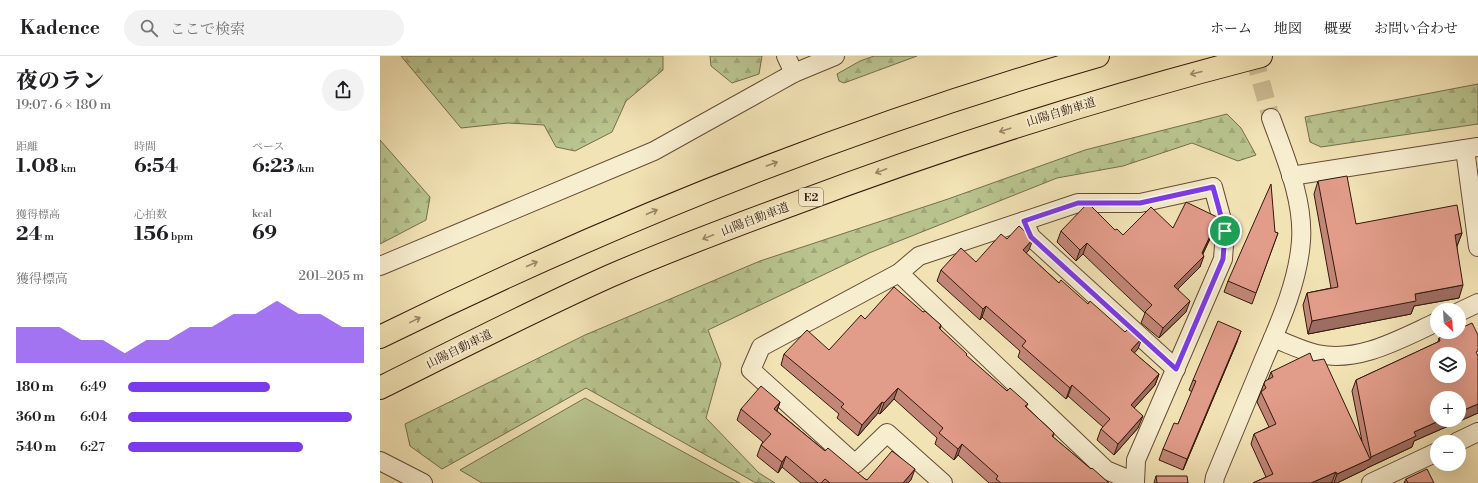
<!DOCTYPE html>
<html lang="ja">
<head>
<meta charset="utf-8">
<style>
  body { margin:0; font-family:"Libre Bodoni","Noto Serif JP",serif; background:#f2f2f2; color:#202124; height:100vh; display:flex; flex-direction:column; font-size:15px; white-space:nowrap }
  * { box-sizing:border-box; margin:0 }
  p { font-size:13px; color:#757577 }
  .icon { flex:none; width:22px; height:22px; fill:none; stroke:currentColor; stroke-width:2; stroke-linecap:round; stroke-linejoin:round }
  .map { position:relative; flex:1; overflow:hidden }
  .panel { display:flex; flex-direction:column; background:#fff; width:380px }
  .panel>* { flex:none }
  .needle { width:26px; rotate:155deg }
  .buttons { position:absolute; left:1050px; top:247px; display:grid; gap:8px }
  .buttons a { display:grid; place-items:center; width:36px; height:36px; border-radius:50%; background:#fff; box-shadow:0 4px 16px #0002; font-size:20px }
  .pin { position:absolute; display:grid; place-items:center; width:34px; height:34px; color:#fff; margin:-17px; border:2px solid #fff; border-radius:50%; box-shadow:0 1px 4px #0007 }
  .round { display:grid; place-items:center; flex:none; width:42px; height:42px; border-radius:21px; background:#f2f2f2 }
  .head { display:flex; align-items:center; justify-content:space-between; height:68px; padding:0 16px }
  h1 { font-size:22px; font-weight:800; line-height:30px }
  .figures { display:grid; grid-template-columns:repeat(3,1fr); gap:6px; height:68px; padding:4px 16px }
  .figures div { display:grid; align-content:center }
  .figures b { font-size:20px; font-weight:800 }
  .figures small { font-size:11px; font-weight:400 }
  .figures p { font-size:11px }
  .chart { height:112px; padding:8px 16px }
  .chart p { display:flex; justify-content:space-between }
  .chart svg { width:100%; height:72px; margin-top:4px; fill:#7c3aed; opacity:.7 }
  ul { padding:0 16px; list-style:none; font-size:13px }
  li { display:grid; grid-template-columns:64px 48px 1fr; align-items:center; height:30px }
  li i { height:10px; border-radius:5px; background:#7c3aed }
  header { display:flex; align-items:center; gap:24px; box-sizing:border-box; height:56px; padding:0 20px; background:#fff; border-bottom:1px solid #e0e0e0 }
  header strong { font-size:19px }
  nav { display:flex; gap:22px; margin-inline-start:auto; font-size:14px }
  .search { width:280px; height:36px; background:#f2f2f2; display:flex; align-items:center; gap:10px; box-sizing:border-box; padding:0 14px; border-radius:22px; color:#757577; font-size:15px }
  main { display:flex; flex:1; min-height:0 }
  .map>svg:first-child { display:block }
  .forest { fill:url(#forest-firs); stroke:#766e4c }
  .pitch { fill:#b9c48e; stroke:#766e4c }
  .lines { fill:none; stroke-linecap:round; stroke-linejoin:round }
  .street-tunnel { stroke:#ccbb93; stroke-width:18; stroke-dasharray:18 9; stroke-linecap:butt }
  .street-casing { stroke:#644c36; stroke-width:20 }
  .highway-casing { stroke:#34190b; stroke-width:24 }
  .street { stroke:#f7edcf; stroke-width:18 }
  .highway { stroke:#f2e3b5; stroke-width:22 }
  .wall { fill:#c28677; stroke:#34190b }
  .shaded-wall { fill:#9e6d61; stroke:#34190b }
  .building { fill:#e29c8a; stroke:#34190b; fill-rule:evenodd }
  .oneway { stroke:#9c8868 }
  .route-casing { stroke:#fff; stroke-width:8 }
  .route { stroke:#7c3aed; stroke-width:5 }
  .labels { text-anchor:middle; stroke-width:4; stroke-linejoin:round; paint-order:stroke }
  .shield { fill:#f7edcf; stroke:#6e5946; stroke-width:1 }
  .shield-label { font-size:11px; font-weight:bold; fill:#34190b }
  .street-label { font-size:12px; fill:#34190b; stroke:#f7edcf }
</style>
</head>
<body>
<header>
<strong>Kadence</strong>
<div class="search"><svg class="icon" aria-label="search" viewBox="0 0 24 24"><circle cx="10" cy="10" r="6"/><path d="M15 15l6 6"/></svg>ここで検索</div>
<nav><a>ホーム</a><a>地図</a><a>概要</a><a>お問い合わせ</a></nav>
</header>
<main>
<section class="panel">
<div class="head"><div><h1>夜のラン</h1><p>19:07 · 6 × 180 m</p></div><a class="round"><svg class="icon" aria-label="share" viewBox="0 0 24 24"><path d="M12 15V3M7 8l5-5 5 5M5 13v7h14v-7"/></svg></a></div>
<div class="figures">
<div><p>距離</p><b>1.08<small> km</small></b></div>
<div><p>時間</p><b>6:54</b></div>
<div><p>ペース</p><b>6:23<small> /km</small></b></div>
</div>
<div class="figures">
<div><p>獲得標高</p><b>24<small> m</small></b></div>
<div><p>心拍数</p><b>156<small> bpm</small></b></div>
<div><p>kcal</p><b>69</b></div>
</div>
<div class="chart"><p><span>獲得標高</span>201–205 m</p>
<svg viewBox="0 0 160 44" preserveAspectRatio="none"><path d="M0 44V22L10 22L20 22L30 30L40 30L50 38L60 30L70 30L80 22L90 22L100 14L110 14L120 6L130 14L140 14L150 22L160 22V44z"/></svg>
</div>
<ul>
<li><b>180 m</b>6:49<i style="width:60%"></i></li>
<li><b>360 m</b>6:04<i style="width:95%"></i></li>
<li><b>540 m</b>6:27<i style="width:74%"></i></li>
</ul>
</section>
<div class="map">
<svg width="1098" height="427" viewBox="0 0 1098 427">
  <defs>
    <pattern id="forest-firs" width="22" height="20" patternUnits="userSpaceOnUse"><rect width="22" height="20" fill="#b9c48e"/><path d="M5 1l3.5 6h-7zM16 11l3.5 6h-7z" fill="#a0a879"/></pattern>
  </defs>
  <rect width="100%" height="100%" fill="#f2e3b5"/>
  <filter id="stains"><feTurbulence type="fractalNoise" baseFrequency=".005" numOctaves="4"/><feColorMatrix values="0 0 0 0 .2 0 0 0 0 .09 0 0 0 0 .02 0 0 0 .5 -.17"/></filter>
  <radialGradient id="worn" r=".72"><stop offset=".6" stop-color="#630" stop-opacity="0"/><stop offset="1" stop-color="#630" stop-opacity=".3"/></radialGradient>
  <g class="forest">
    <polygon points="21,0 283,0 283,14 246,45 232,76 195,95 176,91 164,69 128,67 81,72"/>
    <polygon points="330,0 382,0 379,18 352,27 331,10"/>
    <polygon points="494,0 537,0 464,27 459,25 457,18 480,5"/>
    <polygon points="1098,28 1098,68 941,91 930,86 925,61"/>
    <polygon points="847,58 861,72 876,99 858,105 812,87 743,110 677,122 489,197 328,274 341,308 326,362 379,417 395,427 376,427 206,332 62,413 30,390 25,368 205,279 380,205 568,143 705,94"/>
    <polygon points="0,84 50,141 46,164 0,188"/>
  </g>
  <polygon class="pitch" points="205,342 360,427 102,427 80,414"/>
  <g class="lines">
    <polyline class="street-tunnel" points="874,0 891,62"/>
    <g class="street-casing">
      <g id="street">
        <polyline points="406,0 414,17"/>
        <polyline points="1085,93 1098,191"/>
        <polyline points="911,120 1098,91"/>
        <polyline points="644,165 651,181 796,313"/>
        <polyline points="0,210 274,95 414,17 455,0"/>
        <polyline points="519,217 726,414 755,426"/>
        <polyline points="1079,256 1098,247"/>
        <path d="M893,282c14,5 29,13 44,16 42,9 83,-15 120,-32"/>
        <polyline points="1077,386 1098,376"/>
        <polyline points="0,405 43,427"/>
        <polyline points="563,427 507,377 475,408 371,314 381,291 519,217 539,200 698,147 760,147 833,131 845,175 843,203 756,404 755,427"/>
        <path d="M834,427l1,-6c16,-39 32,-78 49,-118 16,-37 34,-77 37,-118 3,-41 -16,-84 -30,-123"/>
        <polyline points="991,427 1057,396"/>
      </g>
    </g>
    <g class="highway-casing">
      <g id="highway">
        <path d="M0,281c231,-114 470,-210 718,-281"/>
        <path d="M0,332c76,-38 152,-77 230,-112 60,-26 121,-49 181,-71 154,-58 311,-108 470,-149"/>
      </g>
    </g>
    <use href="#street" class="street"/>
    <use href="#highway" class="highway"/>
  </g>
  <g class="wall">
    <polygon points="938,125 976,168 1082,177 1077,190 1079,242 1034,250 1031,258 928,278 923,249 927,237 951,232 934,138"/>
    <polygon points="838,163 834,174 823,198 820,211 798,233 806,256 779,282 761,267 765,257 729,223 703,198 696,205 677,186 681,175 735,174 743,179 793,172"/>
    <polygon points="895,176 898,177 872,248 844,236 848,225"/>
    <polygon points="649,194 646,197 679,227 758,293 754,297 779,318 775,329 754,352 758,372 734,399 717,384 721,373 723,371 688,340 686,343 638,301 640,295 602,261 600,264 557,225 561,214 596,206"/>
    <polygon points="543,256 561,269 560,273 586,300 627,335 648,348 646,351 674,377 673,381 711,413 729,427 609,427 578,399 574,404 555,388 557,382 514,343 500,358 498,357 478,380 457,362 459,358 401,309 404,298 449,294 485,263"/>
    <polygon points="1059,282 1098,357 1034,385 1032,391 987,412 986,413 957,427 952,427 952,426 950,427 873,427 886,421 871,388 874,378 889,371 877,346 885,325 888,324 891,316 933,305 982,385 972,335 976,324 1058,286"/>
    <polygon points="857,286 803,414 779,404 783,393 798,368 812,336 809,334 813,324"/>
    <polygon points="400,346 397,355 445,395 485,423 487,424 531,424 528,427 421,427 402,411 398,417 377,400 381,389 383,386 357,364 361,353"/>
    <polygon points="776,420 808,427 774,427"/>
    <polygon points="1026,423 1054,427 1024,427"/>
  </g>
  <g class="shaded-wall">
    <polygon points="838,163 834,174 820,204 824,200 820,211 790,241 794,230 822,197"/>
    <polygon points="1082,177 1077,190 1070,191 1075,179"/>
    <polygon points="653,183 649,194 639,205 643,194"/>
    <polygon points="707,187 703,198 696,205 700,194"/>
    <polygon points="1083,229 1079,242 1034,250 1031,258 928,278 932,265 1035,238"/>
    <polygon points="810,245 806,256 779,282 783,272"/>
    <polygon points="606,250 602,261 600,264 603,253"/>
    <polygon points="861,275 857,286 803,414 807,403"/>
    <polygon points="762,282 758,293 747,305 751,294"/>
    <polygon points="779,318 775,329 747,360 751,349"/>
    <polygon points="692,329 688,340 686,343 690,332"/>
    <polygon points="518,332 514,343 500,358 504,347"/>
    <polygon points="400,346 396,357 394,353"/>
    <polygon points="502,346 498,357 478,380 482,369"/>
    <polygon points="1098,348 1098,357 1034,385 1032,391 987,412 986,413 957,427 954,427 957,418 990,403 991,401 1034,376 1061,364 1079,364 1079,356"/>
    <polygon points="763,360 758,372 734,399 738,388"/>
    <polygon points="582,388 578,399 574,404 578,393"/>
    <polygon points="406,400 402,411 398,417 402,406"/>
    <polygon points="535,413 531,424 528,427 523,427"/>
    <polygon points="956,416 952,426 950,427 931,427"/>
  </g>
  <g class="building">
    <polygon points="967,120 976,168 1077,149 1082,177 1075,179 1083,229 1035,238 1036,245 932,265 927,237 958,231 938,125"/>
    <polygon points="891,128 895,176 898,177 876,237 848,225"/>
    <polygon points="806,146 837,161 838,163 822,197 824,200 794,230 810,245 783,272 765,256 772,249 733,212 707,187 700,194 681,175 708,147 735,174 737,173 743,179 771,151 793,172"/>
    <polygon points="639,170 653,183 643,194 679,227 681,224 708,248 710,245 745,276 750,271 762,282 751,294 779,318 751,349 763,360 762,361 738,388 721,373 730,363 692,329 690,332 642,290 646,285 606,250 603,253 561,214 581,192 596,206 621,178 627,183"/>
    <polygon points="514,231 543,256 545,255 561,269 559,272 587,298 586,299 627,335 630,332 648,348 645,350 674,377 672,380 711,413 712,412 729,427 621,427 616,423 618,420 582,388 578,393 559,377 563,372 518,332 504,347 502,346 482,369 461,351 464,348 404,298 427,274 449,294 481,259 485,263"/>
    <polygon points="838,265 861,275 807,403 783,393 794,367 798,368 816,325 813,324"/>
    <path d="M1092,267l6,12v16l-2,1 2,4v48l-19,8v-14h-22v22h4l-27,12 2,4 -45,21 -15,-77 84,-39 -1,-3 14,-6h6v-3zM1057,298h22v22h-22z"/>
    <polygon points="930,297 933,305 944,303 990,403 957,418 956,416 931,427 873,427 893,418 874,378 896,368 881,336 886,332 884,328 885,325 893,321 891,316"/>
    <polygon points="381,330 400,346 394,353 445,395 448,392 485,423 487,424 512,395 535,413 523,427 450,427 445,423 441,427 438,427 406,400 402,406 381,389 391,378 361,353"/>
    <polygon points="1047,413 1054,427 1028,427 1026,423"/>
    <polygon points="776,420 807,420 808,427 777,427"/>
  </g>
  <defs><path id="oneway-shaft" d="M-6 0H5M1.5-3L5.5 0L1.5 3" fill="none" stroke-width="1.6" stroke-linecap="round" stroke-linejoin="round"/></defs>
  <g class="oneway">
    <use href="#oneway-shaft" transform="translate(816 17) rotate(166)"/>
    <use href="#oneway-shaft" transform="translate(625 74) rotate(162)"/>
    <use href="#oneway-shaft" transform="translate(392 108) rotate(-20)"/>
    <use href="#oneway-shaft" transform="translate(501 115) rotate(159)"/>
    <use href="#oneway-shaft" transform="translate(272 156) rotate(-23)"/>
    <use href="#oneway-shaft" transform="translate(328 181) rotate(158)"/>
    <use href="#oneway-shaft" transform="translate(152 208) rotate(-24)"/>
    <use href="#oneway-shaft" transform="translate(35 264) rotate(-26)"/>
  </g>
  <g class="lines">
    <g class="route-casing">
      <polygon id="route" points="833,131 845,175 843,203 796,313 651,181 644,165 698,147 760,147"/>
    </g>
    <use href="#route" class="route"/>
  </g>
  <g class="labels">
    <rect class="shield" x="419" y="132" width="24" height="18" rx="3"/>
    <g class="shield-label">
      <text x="431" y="145">E2</text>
    </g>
    <g class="street-label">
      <text transform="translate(681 56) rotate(-17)" y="4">山陽自動車道</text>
      <text transform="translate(375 163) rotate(-21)" y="4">山陽自動車道</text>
      <text transform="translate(79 293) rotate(-26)" y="4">山陽自動車道</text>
    </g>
  </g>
  <rect width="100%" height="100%" filter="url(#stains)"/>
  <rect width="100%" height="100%" fill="url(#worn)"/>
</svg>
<div class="buttons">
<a><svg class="needle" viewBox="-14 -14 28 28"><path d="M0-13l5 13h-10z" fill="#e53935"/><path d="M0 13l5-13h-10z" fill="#757577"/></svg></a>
<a><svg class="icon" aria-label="layers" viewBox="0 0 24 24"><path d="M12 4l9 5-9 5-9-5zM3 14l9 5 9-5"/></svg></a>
<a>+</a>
<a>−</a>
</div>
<div class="pin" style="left:845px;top:175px;background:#1e9e55"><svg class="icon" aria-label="arrive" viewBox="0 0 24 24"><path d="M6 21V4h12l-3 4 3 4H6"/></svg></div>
</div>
</main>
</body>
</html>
